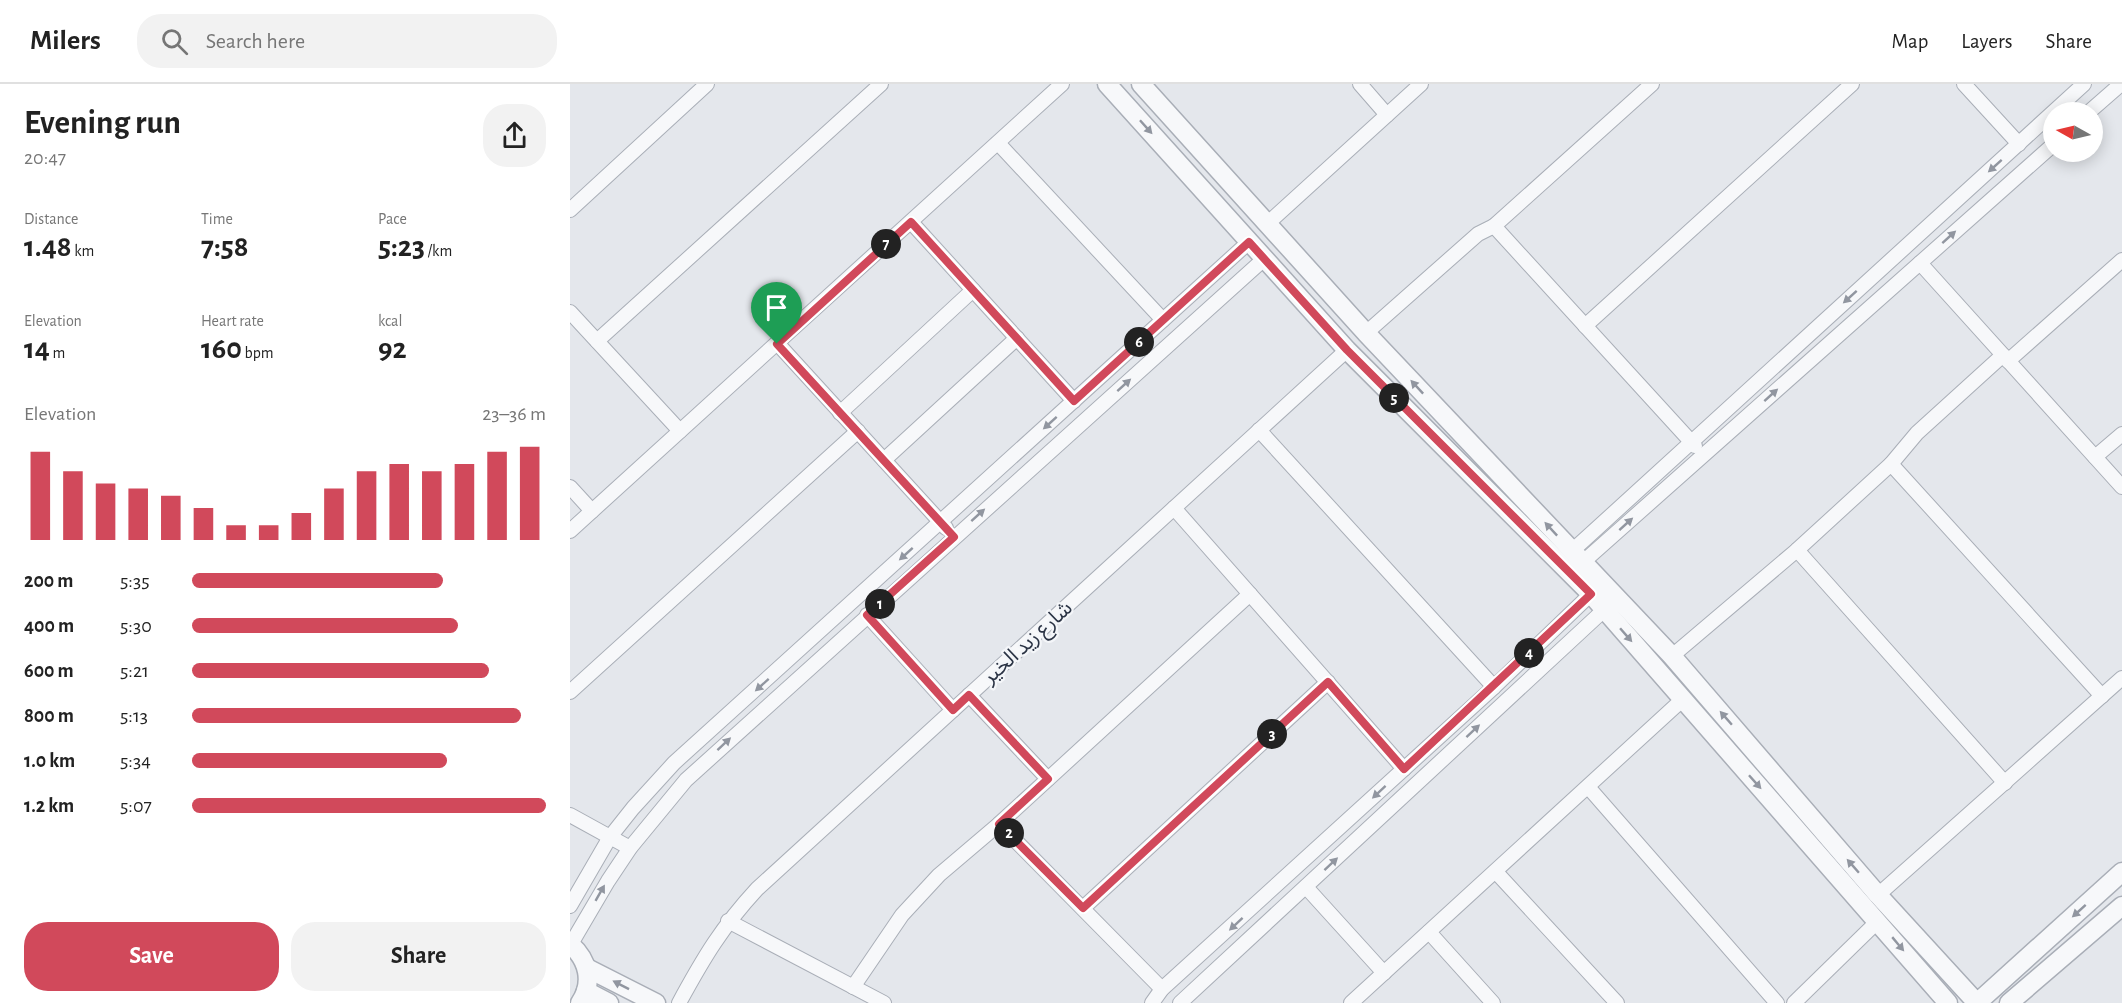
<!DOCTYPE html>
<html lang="en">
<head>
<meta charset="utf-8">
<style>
  body { margin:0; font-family:"Alegreya Sans","Noto Sans Arabic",sans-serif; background:#f2f2f2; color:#222; height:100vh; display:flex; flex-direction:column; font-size:22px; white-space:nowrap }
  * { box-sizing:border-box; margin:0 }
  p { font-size:20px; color:#767676 }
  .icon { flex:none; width:33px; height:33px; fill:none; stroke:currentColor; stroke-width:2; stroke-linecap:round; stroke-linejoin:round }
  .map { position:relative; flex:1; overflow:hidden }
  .side { display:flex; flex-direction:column; background:#fff; width:570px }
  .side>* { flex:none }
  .needle { width:39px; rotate:278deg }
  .fabs { position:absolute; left:1473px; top:18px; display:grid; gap:12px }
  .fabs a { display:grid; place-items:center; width:60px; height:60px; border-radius:50%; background:#fff; box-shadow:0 3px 15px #0003; font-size:30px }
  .pin { position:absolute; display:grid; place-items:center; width:51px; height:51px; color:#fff; margin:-62px -26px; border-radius:50% 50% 50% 0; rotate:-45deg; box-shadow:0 0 6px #0007 }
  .pin .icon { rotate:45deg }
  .km { position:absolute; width:30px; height:30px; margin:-15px; border-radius:50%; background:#222; color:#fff; font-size:16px; line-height:30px; text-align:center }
  .round { display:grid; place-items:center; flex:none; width:63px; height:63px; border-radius:24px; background:#f2f2f2 }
  .head { display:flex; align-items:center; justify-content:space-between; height:102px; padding:0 24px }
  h1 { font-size:33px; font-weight:700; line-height:45px }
  .metrics { display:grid; grid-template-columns:repeat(3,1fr); gap:9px; height:102px; padding:6px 24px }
  .metrics div { display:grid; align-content:center }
  .metrics b { font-size:30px; font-weight:700 }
  .metrics small { font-size:16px; font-weight:400 }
  .metrics p { font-size:16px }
  .chart { height:168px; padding:12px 24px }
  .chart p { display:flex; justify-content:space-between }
  .chart svg { width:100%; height:108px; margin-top:6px; stroke:#d1495b; stroke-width:6 }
  .button { display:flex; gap:12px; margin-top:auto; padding:12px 24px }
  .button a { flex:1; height:69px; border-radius:24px; background:#d1495b; color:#fff; font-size:24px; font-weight:700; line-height:69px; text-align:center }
  .button a+a { background:#f2f2f2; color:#222 }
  ul { padding:0 24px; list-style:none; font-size:20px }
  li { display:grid; grid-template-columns:96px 72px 1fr; align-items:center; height:45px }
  li i { height:15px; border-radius:8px; background:#d1495b }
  header { display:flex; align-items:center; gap:36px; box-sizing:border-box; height:84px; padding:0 30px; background:#fff; border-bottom:2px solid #e0e0e0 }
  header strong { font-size:28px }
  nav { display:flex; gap:33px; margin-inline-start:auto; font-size:21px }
  .search { width:420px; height:54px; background:#f2f2f2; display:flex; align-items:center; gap:15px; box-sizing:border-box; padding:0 21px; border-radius:24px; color:#767676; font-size:22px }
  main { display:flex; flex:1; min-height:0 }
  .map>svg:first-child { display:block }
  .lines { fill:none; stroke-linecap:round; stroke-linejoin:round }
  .minor-casing { stroke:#a9aeb7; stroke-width:16 }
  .tertiary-casing { stroke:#a9aeb7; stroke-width:21 }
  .minor { stroke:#f7f8fa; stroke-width:14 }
  .tertiary { stroke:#f7f8fa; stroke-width:18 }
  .oneway { fill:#9196a0 }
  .route-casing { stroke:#fff; stroke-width:12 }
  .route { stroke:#d1495b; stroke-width:8 }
  .labels { text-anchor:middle; stroke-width:4.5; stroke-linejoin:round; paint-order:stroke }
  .street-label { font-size:21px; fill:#2b3445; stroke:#f4f6f9 }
</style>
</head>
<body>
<header>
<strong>Milers</strong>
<div class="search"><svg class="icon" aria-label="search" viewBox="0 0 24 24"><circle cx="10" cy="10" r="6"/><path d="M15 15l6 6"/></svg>Search here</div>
<nav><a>Map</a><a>Layers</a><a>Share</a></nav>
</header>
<main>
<section class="side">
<div class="head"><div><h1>Evening run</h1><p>20:47</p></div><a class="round"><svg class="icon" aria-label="share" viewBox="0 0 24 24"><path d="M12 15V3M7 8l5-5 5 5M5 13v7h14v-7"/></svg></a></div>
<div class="metrics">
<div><p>Distance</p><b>1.48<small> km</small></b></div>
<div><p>Time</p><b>7:58</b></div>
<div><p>Pace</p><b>5:23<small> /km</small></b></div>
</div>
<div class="metrics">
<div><p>Elevation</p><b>14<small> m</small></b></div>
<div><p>Heart rate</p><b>160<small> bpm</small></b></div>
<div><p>kcal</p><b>92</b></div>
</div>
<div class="chart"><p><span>Elevation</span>23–36 m</p>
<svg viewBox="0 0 160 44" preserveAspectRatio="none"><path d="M5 44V8M15 44V16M25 44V21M35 44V23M45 44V26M55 44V31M65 44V38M75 44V38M85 44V33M95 44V23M105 44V16M115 44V13M125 44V16M135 44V13M145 44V8M155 44V6"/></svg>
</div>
<ul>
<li><b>200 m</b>5:35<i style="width:71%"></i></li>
<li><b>400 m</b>5:30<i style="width:75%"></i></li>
<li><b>600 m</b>5:21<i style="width:84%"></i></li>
<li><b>800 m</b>5:13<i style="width:93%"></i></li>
<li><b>1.0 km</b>5:34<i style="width:72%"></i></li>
<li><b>1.2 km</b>5:07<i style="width:100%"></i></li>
</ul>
<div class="button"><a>Save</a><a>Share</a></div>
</section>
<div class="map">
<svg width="1552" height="919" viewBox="0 0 1552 919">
  <rect width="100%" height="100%" fill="#e4e7ec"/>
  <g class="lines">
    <g class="minor-casing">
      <g id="minor">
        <polyline points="790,0 817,31"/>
        <polyline points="1082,0 924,142 1125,362"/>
        <polyline points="1394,0 1449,60"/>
        <polyline points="1519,28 1551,0"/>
        <polyline points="428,59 593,236"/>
        <polyline points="0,126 137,0"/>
        <polyline points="341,138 504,317"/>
        <polyline points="697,140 851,0"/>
        <polyline points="1350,179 1552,403"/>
        <polyline points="0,228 110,347"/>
        <polyline points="1015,242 1282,0"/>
        <polyline points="796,249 908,150 924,142"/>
        <polyline points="27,257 311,0"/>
        <polyline points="207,259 376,444"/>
        <polyline points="1438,277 1552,176"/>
        <polyline points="270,329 403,206"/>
        <polyline points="689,346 924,603"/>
        <polyline points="1525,373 1552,350"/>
        <polyline points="314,376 447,254"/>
        <polyline points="1321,380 1347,349 1433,271"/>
        <polyline points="0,403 22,427"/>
        <polyline points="604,424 834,685"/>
        <polyline points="0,447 492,0"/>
        <polyline points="1227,466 1435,699"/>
        <polyline points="1002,467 1514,0"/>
        <polyline points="1012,479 1484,60"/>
        <polyline points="297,531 383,626"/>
        <polyline points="1102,572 1227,466 1321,380 1532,612"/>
        <polyline points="0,608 288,347"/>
        <polyline points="399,611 478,695"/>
        <polyline points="1019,704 1207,919"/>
        <polyline points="0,731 60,764"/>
        <polyline points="429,740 592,905"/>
        <polyline points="926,788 1047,919"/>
        <polyline points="736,803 814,889"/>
        <polyline points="1308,811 1552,594"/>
        <polyline points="0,822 40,753 63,724 104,679 679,158"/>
        <polyline points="513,824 758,598"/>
        <polyline points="158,837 314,919"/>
        <polyline points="859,848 923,919"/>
        <polyline points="1,860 38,797 60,764 116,696 694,175"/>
        <polyline points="283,903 332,831 369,791 429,740 680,510"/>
        <path d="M109,919c25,-46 43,-76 78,-114l590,-539"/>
        <polyline points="582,919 592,905 924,603 1021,510"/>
        <polyline points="610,919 1034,526"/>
        <polyline points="781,919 1112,616"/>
        <polyline points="1224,919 1308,837"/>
      </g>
    </g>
    <g class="tertiary-casing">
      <g id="tertiary">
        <polyline points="537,0 777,266 1021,510 1378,919"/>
        <polyline points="571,0 796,249 1102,572 1308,811 1407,919 1552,788"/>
        <path d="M0,860c18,16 24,38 10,59"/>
        <polyline points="17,884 86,919"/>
        <polyline points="16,907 39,919"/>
        <polyline points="1439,919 1552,822"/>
      </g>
    </g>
    <use href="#minor" class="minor"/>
    <use href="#tertiary" class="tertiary"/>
  </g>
  <defs><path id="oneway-solid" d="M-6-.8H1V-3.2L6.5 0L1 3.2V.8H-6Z" transform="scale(1.5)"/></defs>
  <g class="oneway">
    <use href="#oneway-solid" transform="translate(576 43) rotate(48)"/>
    <use href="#oneway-solid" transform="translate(1425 82) rotate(138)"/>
    <use href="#oneway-solid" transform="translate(1379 153) rotate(-42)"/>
    <use href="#oneway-solid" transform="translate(1280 213) rotate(138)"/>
    <use href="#oneway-solid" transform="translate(554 301) rotate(-42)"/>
    <use href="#oneway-solid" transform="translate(847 303) rotate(-133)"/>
    <use href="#oneway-solid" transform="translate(1201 311) rotate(-42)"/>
    <use href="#oneway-solid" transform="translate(480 339) rotate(138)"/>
    <use href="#oneway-solid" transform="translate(408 431) rotate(-42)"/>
    <use href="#oneway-solid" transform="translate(1056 440) rotate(-42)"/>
    <use href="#oneway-solid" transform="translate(981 445) rotate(-133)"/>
    <use href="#oneway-solid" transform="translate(336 470) rotate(138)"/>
    <use href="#oneway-solid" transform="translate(1056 551) rotate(49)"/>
    <use href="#oneway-solid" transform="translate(192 601) rotate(138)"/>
    <use href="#oneway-solid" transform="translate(1156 634) rotate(-131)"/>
    <use href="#oneway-solid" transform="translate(903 647) rotate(-43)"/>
    <use href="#oneway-solid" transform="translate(154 660) rotate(-43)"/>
    <use href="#oneway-solid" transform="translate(1185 698) rotate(48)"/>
    <use href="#oneway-solid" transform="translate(809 708) rotate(137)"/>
    <use href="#oneway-solid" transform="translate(761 780) rotate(-43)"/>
    <use href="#oneway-solid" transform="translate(1283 782) rotate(-131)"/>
    <use href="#oneway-solid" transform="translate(30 809) rotate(-60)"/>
    <use href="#oneway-solid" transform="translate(1509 827) rotate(138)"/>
    <use href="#oneway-solid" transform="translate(666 840) rotate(137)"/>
    <use href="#oneway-solid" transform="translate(1328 860) rotate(50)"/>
    <use href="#oneway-solid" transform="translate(51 901) rotate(-153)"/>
  </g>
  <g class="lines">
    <g class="route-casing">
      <polygon id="route" points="341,138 504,317 679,158 777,266 1021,510 834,685 758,598 513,824 429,740 478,695 399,611 383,626 297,531 384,453 207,260"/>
    </g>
    <use href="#route" class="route"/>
  </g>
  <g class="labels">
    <g class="street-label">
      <text transform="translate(457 558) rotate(-42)" y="7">شارع زيد الخير</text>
    </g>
  </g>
</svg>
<div class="fabs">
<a><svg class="needle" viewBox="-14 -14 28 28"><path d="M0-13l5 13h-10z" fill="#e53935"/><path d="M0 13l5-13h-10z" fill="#767676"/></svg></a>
</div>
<div class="pin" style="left:207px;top:260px;background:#1e9e55"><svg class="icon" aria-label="arrive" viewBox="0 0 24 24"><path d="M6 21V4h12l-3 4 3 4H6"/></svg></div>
<b class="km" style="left:310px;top:520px">1</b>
<b class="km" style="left:439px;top:749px">2</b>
<b class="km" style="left:702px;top:650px">3</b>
<b class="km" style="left:959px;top:569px">4</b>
<b class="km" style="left:824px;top:314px">5</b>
<b class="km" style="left:569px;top:258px">6</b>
<b class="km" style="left:316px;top:160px">7</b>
</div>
</main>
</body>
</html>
